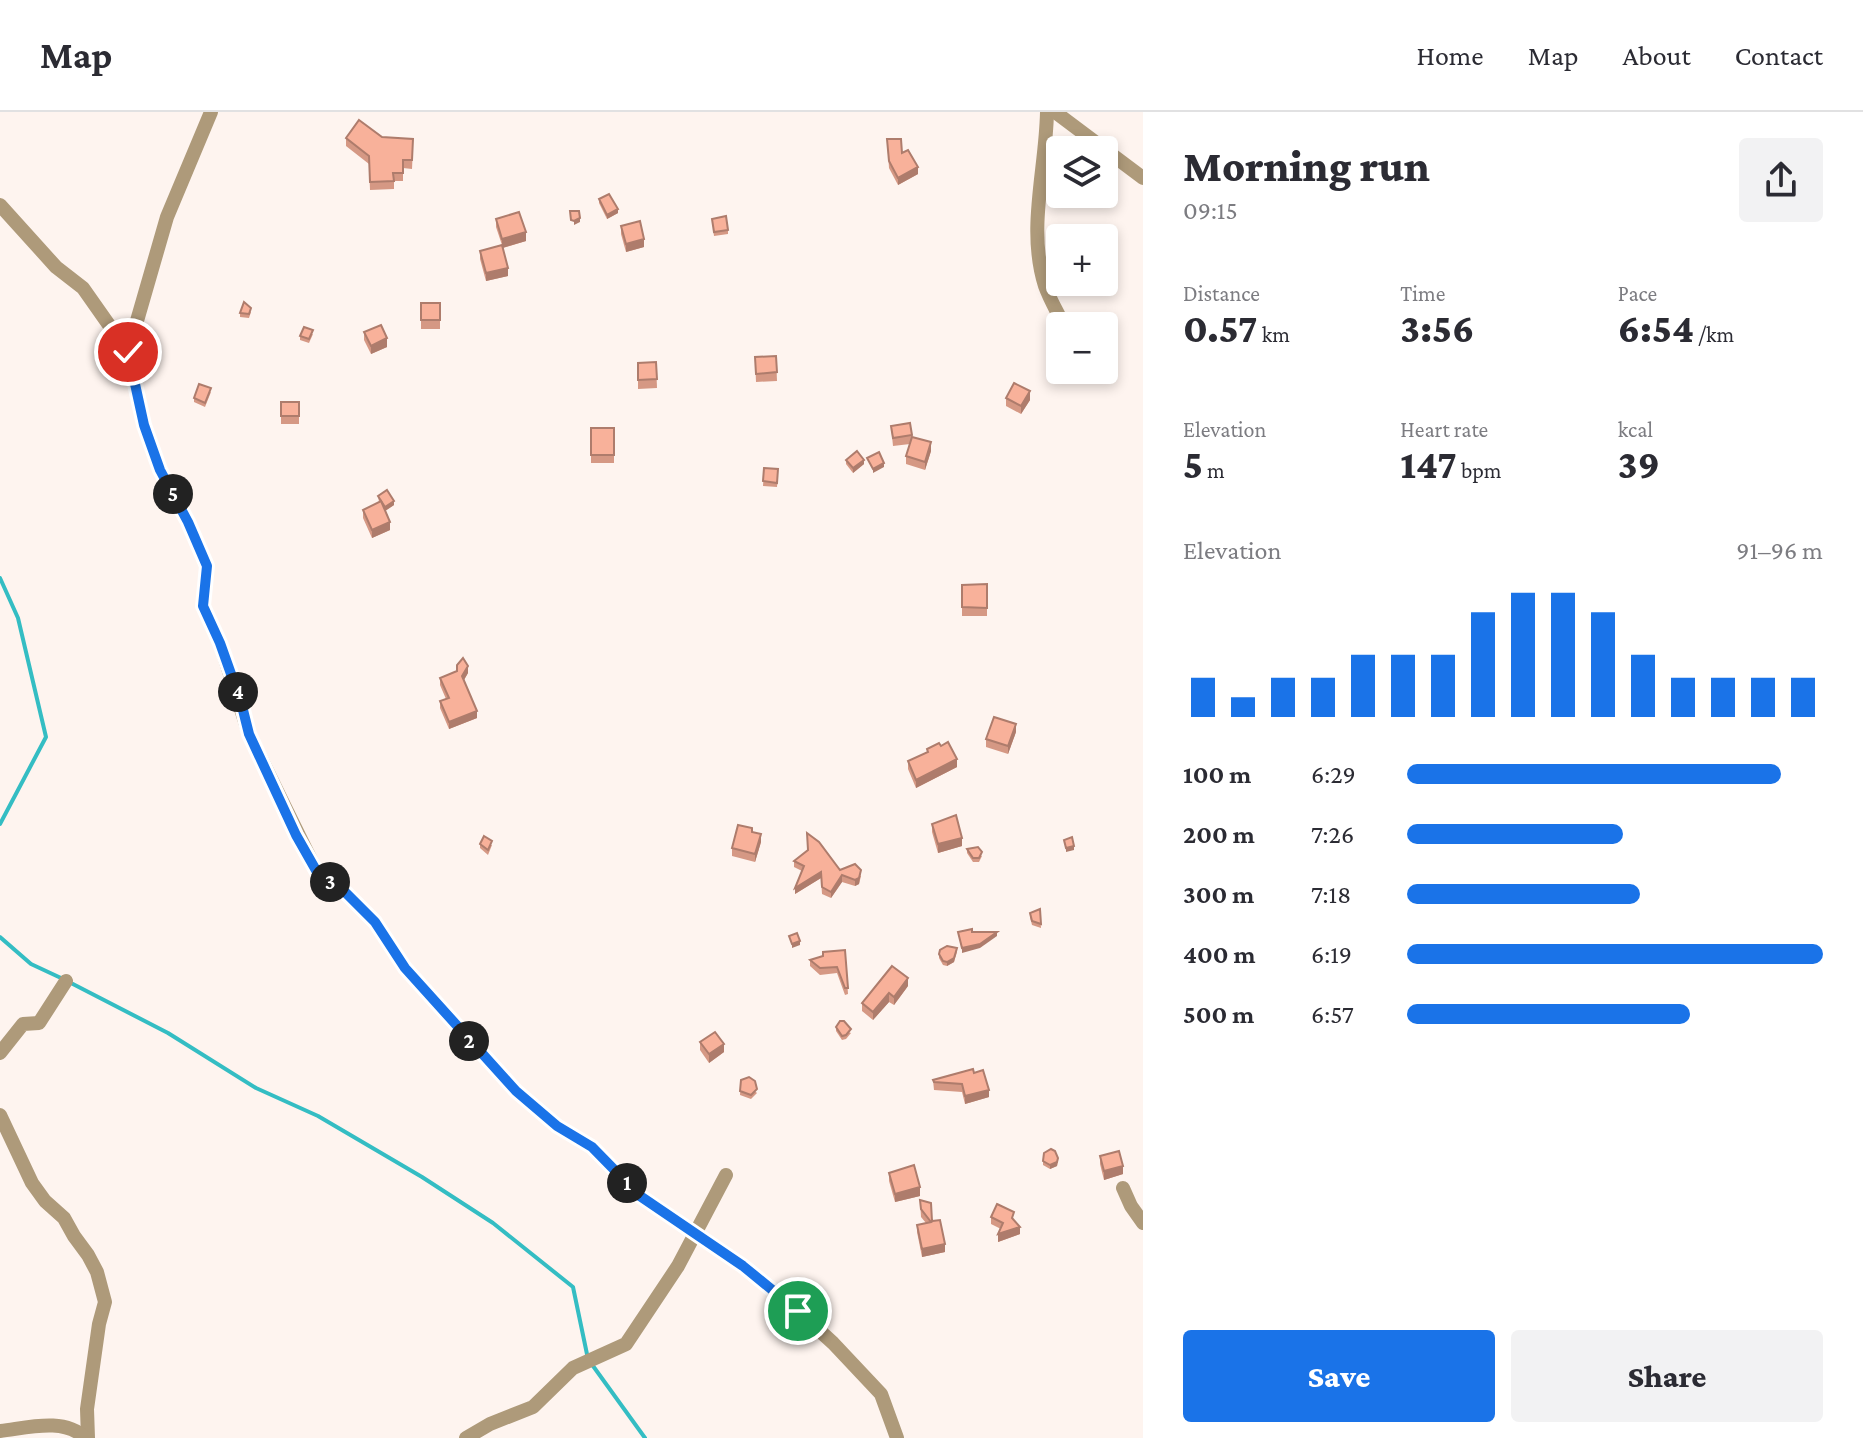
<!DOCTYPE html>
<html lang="en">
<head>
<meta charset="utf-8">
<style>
  body { margin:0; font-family:"Crimson Pro",serif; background:#f2f2f3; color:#2b2b33; height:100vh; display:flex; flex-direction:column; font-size:30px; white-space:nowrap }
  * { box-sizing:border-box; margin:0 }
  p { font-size:26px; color:#7c7c81 }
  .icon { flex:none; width:44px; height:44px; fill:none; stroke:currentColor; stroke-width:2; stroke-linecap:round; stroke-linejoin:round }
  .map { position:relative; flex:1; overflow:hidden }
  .drawer { display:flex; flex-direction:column; background:#fff; width:720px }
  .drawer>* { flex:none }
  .buttons { position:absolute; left:1046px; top:24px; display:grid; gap:16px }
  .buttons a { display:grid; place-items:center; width:72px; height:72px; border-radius:8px; background:#fff; box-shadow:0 4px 12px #0003; font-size:40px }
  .pin { position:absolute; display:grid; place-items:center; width:68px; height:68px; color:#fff; margin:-34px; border:4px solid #fff; border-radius:50%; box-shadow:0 2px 8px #0007 }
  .km { position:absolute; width:40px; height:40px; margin:-20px; border-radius:50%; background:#222; color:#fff; font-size:22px; line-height:40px; text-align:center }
  .round { display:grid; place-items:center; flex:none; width:84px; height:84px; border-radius:8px; background:#f2f2f3 }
  .summary { display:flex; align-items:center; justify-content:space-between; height:136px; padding:0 40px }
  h1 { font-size:44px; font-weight:800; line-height:60px }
  .figures { display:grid; grid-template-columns:repeat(3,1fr); gap:12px; height:136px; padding:8px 40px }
  .figures div { display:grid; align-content:center }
  .figures b { font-size:40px; font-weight:800 }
  .figures small { font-size:22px; font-weight:400 }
  .figures p { font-size:22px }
  .chart { height:224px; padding:16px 40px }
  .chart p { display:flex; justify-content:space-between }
  .chart svg { width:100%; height:144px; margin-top:8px; stroke:#1a73e8; stroke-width:6 }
  .primary-button { display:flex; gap:16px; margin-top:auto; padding:16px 40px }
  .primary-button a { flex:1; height:92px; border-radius:8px; background:#1a73e8; color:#fff; font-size:32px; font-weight:800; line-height:92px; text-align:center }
  .primary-button a+a { background:#f2f2f3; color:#2b2b33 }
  ul { padding:0 40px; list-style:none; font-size:26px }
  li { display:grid; grid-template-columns:128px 96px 1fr; align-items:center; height:60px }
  li i { height:20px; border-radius:10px; background:#1a73e8 }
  header { display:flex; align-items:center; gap:48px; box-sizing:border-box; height:112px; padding:0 40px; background:#fff; border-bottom:2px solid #e1e1e2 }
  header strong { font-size:38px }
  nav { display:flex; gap:44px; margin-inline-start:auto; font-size:28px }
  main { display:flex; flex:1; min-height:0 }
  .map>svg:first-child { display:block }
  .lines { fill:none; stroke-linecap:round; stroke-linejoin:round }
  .stream { stroke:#34bdc3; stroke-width:4 }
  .minor { stroke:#ae9a7a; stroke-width:14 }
  .wall { fill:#d59884 }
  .shaded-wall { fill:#ae7c6c }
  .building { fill:#f8b19a; stroke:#ae7c6c; stroke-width:2 }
  .route-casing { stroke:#fff; stroke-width:16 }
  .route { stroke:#1a73e8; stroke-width:10 }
</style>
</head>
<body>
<header>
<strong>Map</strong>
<nav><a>Home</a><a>Map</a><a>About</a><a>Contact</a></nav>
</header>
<main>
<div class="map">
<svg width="1143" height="1326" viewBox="0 0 1143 1326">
  <rect width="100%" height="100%" fill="#fef4ef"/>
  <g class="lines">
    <g class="stream">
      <polyline points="0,466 18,506 46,625 0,712"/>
      <polyline points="0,825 31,852 61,866"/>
      <polyline points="69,870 168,921 256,976 318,1004 422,1065 493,1111 573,1175 588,1247 645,1326"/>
    </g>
    <g class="minor">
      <path d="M1047,0c-1,58 -20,117 -2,174 5,14 13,27 19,40"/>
      <polyline points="1055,0 1143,66"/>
      <polyline points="0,93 56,155 83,176 128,240 144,313 160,358 188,410 207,454 203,494 220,531 249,622 317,760 346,781 375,810 405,856 516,979 557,1014 592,1035 640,1084 743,1154 798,1199 833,1231 881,1282 897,1326"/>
      <polyline points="128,240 167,105 211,0"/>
      <polyline points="0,941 23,912 39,911 66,869"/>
      <polyline points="0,1003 32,1071 45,1089 64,1106 74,1124 88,1143 97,1160 105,1190 99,1212 87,1297 88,1326"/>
      <polyline points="1123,1076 1131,1094 1143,1111"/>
      <path d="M0,1319c27,-3 64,-14 85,7"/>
      <polyline points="466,1326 490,1312 533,1295 573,1256 626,1232 678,1154 726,1063"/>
    </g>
  </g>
  <g class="wall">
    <polygon points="382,25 413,35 412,57 403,56 403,69 394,69 394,77 370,78 369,52 346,34 346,26"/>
    <polygon points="887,27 902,41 918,62 898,73 889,56"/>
    <polygon points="599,87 618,101 607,107 599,91"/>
    <polygon points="496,107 526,129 503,136 508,164 486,169 480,147 480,139 502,133 496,115"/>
    <polygon points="712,107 728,118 728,122 714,124"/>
    <polygon points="621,114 644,135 626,140 621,122"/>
    <rect x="421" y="191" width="19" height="26"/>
    <polygon points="251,200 249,206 240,205 240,201"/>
    <polygon points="364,220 387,235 371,242 364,228"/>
    <polygon points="313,222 309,231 300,228 300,224"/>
    <polygon points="776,244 777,269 756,270 755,245"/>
    <polygon points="656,250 657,276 638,277 638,251"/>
    <polygon points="211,280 205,295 194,290 194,286"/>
    <polygon points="1006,286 1030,288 1021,302 1006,294"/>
    <rect x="281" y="290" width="18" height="22"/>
    <polygon points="910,311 912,325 931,339 925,358 906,352 906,344 910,332 893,334 891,314"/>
    <rect x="591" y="316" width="23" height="35"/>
    <polygon points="846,348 864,352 853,361 846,352"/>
    <polygon points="764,356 778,357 777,375 763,374"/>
    <polygon points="378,384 394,393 385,399 390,418 372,426 363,406 363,398 379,390"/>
    <polygon points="987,472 987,504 962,504 962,473"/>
    <polygon points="468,561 464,568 477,606 449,617 440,596 440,589 446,587 440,573 440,566"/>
    <polygon points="1016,620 1008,642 986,635 986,627"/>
    <polygon points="927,637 957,655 916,676 908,657 908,649 927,640"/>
    <polygon points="932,712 962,734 938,741 932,720"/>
    <polygon points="752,720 761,730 755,750 732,744 732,736"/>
    <polygon points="480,732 492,733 488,743 480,736"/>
    <polygon points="967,737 982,744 979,750 973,750 967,741"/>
    <polygon points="794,749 840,758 861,764 859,772 855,774 842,770 831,786 822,782 821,766 795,782 802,759 794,755"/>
    <polygon points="1040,797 1041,816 1032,813 1030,805 1030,801"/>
    <polygon points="845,838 848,882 845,883 837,861 820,863 810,854 810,848"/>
    <polygon points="957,840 954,850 947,854 943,853 939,846 939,842"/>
    <polygon points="908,874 894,893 889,890 873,908 862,899 862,891"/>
    <polygon points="836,915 851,921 846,927 842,928 836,919"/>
    <polygon points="700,930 724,940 709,951 700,938"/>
    <polygon points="974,961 989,985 965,992 962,980 934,978 933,968"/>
    <polygon points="741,968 757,981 751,987 740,983"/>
    <polygon points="1100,1044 1123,1062 1104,1068 1100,1052"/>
    <polygon points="1043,1049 1058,1050 1057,1054 1050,1057 1043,1053"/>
    <polygon points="889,1061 920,1084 895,1090 889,1069"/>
    <polygon points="920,1088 932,1109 945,1140 922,1145 917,1120 917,1113 926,1111 921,1105"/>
    <polygon points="991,1105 1014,1108 1014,1109 1020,1122 998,1130 1001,1117 991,1112"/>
  </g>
  <g class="shaded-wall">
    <polygon points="918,55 918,62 898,73 898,66"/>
    <polygon points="618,97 618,101 607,107 607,103"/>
    <polygon points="580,106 580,110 574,113 574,109"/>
    <polygon points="526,120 526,129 502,136 502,127"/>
    <polygon points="644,127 644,135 626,140 626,132"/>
    <polygon points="508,156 508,164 486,169 486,161"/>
    <polygon points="387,226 387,235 371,242 371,234"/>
    <polygon points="1030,279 1030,288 1021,302 1021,294"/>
    <polygon points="931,330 931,339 925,358 925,350"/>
    <polygon points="864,348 864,352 853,361 853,356"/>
    <polygon points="884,351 884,355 873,361 873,357"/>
    <polygon points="394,389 394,393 385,399 385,395"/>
    <polygon points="390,410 390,418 372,426 372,418"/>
    <polygon points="468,554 468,561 462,571 462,564"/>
    <polygon points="477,599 477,606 449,617 449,610"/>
    <polygon points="1016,612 1016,620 1008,642 1008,634"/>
    <polygon points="957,647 957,655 916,676 916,668"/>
    <polygon points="761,722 761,730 755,750 755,742"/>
    <polygon points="962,726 962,734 938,741 938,732"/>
    <polygon points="1074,734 1074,738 1066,740 1066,736"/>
    <polygon points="861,758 859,772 855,774 855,768"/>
    <polygon points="821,760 821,766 795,782 795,776"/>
    <polygon points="842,763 842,770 831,786 831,780"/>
    <polygon points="997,820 997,824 980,836 962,841 962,836"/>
    <polygon points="800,829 800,833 792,836 792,832"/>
    <polygon points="957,836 954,850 947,854 947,850"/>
    <polygon points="908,866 908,874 894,893 894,885"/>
    <polygon points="889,881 889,890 873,908 873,900"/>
    <polygon points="724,932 724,940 709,951 709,942"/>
    <polygon points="989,978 989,985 965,992 965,984"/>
    <polygon points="1058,1046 1057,1054 1050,1057 1050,1053"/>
    <polygon points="1123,1054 1123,1062 1104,1068 1104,1059"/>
    <polygon points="920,1075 920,1084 895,1090 895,1082"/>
    <polygon points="1020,1115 1020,1122 998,1130 998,1122"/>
    <polygon points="945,1132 945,1140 922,1145 922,1137"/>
  </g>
  <g class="building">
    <polygon points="359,8 382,25 413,27 412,48 403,48 403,61 393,61 394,69 370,70 369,44 346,26"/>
    <polygon points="887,27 901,27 902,41 908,38 918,55 898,66 889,49"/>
    <polygon points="609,82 618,97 607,103 599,87"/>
    <polygon points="570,99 579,99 580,106 574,109 571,108"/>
    <polygon points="519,100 526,120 502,127 496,107"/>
    <polygon points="726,104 728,118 714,120 712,107"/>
    <polygon points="640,109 644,127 626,132 621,114"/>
    <polygon points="502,133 508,156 486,161 480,139"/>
    <polygon points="244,190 251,196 249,202 240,201"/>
    <rect x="421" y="191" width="19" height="17"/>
    <polygon points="381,213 387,226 371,234 364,220"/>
    <polygon points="304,215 313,218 309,227 300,224"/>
    <polygon points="776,244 777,260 756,262 755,245"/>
    <polygon points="656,250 657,267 638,268 638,251"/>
    <polygon points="1014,271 1030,279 1021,294 1006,286"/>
    <polygon points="199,272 211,276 205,291 194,286"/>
    <rect x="281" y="290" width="18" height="14"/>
    <polygon points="910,311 912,323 893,326 891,314"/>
    <rect x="591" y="316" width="23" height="27"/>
    <polygon points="912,325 931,330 925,350 906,344"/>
    <polygon points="857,339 864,348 853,356 846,348"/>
    <polygon points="879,340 884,351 873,357 867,346"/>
    <polygon points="764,356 778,357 777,371 763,369"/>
    <polygon points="387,378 394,389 385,395 378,384"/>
    <polygon points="381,389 390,410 372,418 363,398"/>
    <polygon points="987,472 987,496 962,495 962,473"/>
    <polygon points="463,546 468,554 462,564 477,599 449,610 440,589 449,586 440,566 457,559 457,553"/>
    <polygon points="994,605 1016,612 1008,634 986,627"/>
    <polygon points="948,630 957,647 916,668 908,649 928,640 927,637 939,631 941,634"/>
    <polygon points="956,703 962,726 938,732 932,712"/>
    <polygon points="738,713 752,716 752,720 761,722 755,742 732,736"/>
    <polygon points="807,721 819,730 840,758 855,752 861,758 859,766 855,768 842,763 831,780 822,775 821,760 795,776 804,754 794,749 808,738"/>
    <polygon points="484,724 492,729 488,738 480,732"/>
    <polygon points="1072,725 1074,734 1066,736 1064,728"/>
    <polygon points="978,735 982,740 979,746 973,746 967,737"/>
    <polygon points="1040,797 1041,812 1032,809 1030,801"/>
    <polygon points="972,817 972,820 997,820 980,832 962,836 958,820"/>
    <polygon points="797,821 800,829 792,832 789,824"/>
    <polygon points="947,834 957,836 954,846 947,850 943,849 939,842 940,838"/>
    <polygon points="845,838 848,876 845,876 837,855 820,856 810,848 823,844 823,840"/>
    <polygon points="892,854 908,866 894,885 889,881 873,900 862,891"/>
    <polygon points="840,909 844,909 851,917 846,923 842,924 836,915"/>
    <polygon points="715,920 724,932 709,942 700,930"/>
    <polygon points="973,957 974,961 983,958 989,978 965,984 962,972 934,970 933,968"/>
    <polygon points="749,965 755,969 757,977 751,983 740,979 741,968"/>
    <polygon points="1051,1037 1055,1039 1058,1046 1057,1050 1050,1053 1043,1049 1044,1041"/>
    <polygon points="1119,1039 1123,1054 1104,1059 1100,1044"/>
    <polygon points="914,1053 920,1075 895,1082 889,1061"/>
    <polygon points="920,1088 931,1091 932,1109 940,1108 945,1132 922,1137 917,1113 931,1110 921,1097"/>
    <polygon points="997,1092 1014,1100 1012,1106 1020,1115 998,1122 1003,1111 991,1105"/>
  </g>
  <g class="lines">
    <g class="route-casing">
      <polyline id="route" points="128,240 144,313 160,358 188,410 207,454 203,494 220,531 241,590 249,622 296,723 317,760 346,781 375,810 405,856 516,979 557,1014 592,1035 640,1084 743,1154 798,1199"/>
    </g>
    <use href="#route" class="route"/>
  </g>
</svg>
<div class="buttons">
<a><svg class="icon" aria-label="layers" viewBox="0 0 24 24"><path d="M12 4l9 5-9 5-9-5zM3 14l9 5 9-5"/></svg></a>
<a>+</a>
<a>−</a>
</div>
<div class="pin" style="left:798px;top:1199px;background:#1e9e55"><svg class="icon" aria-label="arrive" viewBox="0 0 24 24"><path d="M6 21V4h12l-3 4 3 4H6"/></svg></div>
<div class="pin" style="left:128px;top:240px;background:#d93025"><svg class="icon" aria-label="check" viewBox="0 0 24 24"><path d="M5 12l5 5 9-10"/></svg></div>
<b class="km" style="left:627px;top:1071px">1</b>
<b class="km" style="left:469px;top:929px">2</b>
<b class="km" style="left:330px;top:770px">3</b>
<b class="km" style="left:238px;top:580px">4</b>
<b class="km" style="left:173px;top:382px">5</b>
</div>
<section class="drawer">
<div class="summary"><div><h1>Morning run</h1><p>09:15</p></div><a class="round"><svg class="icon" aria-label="share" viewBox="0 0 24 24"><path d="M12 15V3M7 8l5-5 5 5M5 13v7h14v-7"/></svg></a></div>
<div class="figures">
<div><p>Distance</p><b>0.57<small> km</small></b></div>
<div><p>Time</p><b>3:56</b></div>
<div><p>Pace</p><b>6:54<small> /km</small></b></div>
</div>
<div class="figures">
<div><p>Elevation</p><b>5<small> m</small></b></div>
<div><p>Heart rate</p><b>147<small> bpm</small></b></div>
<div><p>kcal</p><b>39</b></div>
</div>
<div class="chart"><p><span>Elevation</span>91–96 m</p>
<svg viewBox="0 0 160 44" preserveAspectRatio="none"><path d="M5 44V32M15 44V38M25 44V32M35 44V32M45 44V25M55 44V25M65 44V25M75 44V12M85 44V6M95 44V6M105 44V12M115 44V25M125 44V32M135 44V32M145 44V32M155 44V32"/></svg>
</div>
<ul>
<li><b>100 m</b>6:29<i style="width:90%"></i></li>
<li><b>200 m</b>7:26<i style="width:52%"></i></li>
<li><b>300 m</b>7:18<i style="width:56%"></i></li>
<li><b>400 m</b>6:19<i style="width:100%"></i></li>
<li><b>500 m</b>6:57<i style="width:68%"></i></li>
</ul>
<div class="primary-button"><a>Save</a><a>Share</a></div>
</section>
</main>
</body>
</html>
